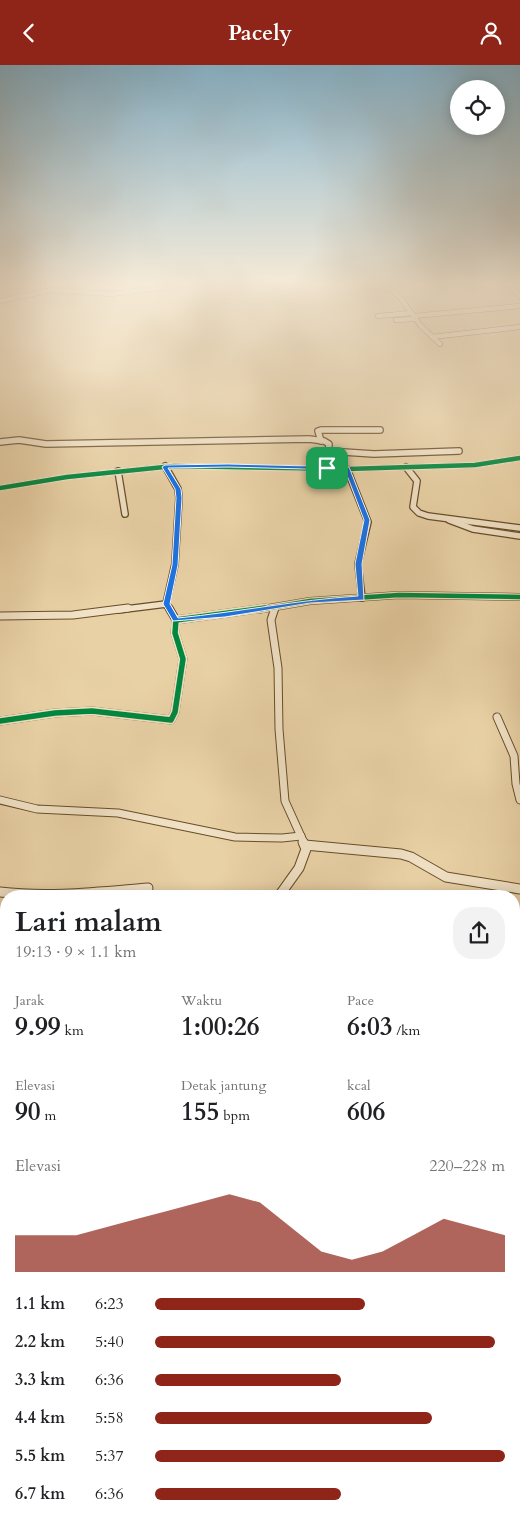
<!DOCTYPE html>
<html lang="id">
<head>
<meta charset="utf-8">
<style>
  body { margin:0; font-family:Cardo,serif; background:#f2f2f2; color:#202124; height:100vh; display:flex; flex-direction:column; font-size:19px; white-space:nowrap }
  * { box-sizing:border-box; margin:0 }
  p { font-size:16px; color:#757577 }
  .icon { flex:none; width:28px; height:28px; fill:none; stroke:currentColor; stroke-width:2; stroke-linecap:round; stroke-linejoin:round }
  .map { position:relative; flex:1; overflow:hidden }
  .details { position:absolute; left:0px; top:825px; width:520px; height:631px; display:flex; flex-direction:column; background:#fff; border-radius:20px 20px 0 0; box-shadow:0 2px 12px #0003 }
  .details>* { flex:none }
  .fabs { position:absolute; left:450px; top:15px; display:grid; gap:10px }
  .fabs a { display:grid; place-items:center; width:55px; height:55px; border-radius:50%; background:#fff; box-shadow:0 2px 12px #0003; font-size:25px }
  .pin { position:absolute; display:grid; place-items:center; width:42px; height:42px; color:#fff; margin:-21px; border-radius:10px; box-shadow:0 2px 8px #0006 }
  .round { display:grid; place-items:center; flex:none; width:52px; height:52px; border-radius:20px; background:#f2f2f2 }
  .overview { display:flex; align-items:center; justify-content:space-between; height:85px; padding:0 15px }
  h1 { font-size:28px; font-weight:700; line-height:38px }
  .figures { display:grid; grid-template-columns:repeat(3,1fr); gap:8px; height:85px; padding:5px 15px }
  .figures div { display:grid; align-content:center }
  .figures b { font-size:25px; font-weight:700 }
  .figures small { font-size:14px; font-weight:400 }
  .figures p { font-size:14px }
  .chart { height:140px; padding:10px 15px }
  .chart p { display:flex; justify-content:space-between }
  .chart svg { width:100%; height:90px; margin-top:5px; fill:#8f2418; opacity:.7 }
  ul { padding:0 15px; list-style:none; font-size:16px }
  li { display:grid; grid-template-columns:80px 60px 1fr; align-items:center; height:38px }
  li i { height:12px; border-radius:6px; background:#8f2418 }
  header { display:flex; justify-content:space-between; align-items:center; height:65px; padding:0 15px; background:#8f2418; color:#fff; font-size:22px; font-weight:700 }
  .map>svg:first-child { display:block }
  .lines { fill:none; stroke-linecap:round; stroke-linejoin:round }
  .street-far4-casing { stroke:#664e2a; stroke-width:5.5 }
  .street-far3-casing { stroke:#664e2a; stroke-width:8 }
  .street-far2-casing { stroke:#664e2a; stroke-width:9 }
  .street-far1-casing { stroke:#664e2a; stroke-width:11 }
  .street-casing { stroke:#664e2a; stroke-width:14 }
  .secondary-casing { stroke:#3a2201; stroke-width:2 }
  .street-far4 { stroke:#f1e1c5; stroke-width:4.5 }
  .street-far3 { stroke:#f1e1c5; stroke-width:5.5 }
  .street-far2 { stroke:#f1e1c5; stroke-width:7 }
  .street-far1 { stroke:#f1e1c5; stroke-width:9 }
  .street { stroke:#f1e1c5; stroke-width:11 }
  .secondary { fill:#f1e1c5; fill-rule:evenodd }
  .cycleway-far1-casing { stroke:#f1e1c5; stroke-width:7 }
  .cycleway-casing { stroke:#f1e1c5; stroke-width:9 }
  .cycleway-far1 { stroke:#00873e; stroke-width:4.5 }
  .cycleway { stroke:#00873e; stroke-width:5.5 }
  .route { fill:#1a73e8; stroke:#fff; fill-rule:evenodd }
</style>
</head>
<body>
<header><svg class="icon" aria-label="back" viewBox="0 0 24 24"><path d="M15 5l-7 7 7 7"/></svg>Pacely<svg class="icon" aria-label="person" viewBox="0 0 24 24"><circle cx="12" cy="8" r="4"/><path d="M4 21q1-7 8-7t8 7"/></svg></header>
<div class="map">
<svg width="520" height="1456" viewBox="0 0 520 1456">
  <rect width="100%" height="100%" fill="#e9d1a6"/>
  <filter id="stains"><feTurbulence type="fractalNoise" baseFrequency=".004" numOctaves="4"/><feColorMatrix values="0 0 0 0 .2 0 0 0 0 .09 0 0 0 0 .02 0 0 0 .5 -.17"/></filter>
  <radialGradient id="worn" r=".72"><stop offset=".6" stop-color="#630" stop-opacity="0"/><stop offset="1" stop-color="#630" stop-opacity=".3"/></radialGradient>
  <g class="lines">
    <g class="street-far4-casing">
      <g id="street-far4">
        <polyline points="77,217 87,223 88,228"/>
        <polyline points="379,217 399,231 421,261 440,279"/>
        <polyline points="502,217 510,221 520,231"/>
        <polyline points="0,236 51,225 111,229 207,217"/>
        <polyline points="378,251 412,248"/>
        <polyline points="414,251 520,241"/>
        <polyline points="396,255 415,254"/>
        <polyline points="432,272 520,262"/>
      </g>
    </g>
    <g class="street-far3-casing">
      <g id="street-far3">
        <polyline points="321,376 318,366 321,365 380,365"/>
        <polyline points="0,377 19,375 46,379 309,374 324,376 329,379 327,403"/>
        <polyline points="328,386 374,389 459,386"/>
        <polyline points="165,401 178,424 179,433 175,499 166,539"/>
        <polyline points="406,402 417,416 413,442 419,448 428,451 520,463"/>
        <polyline points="347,404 368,457 358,499 362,533"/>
        <polyline points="118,406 125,449"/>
        <polyline points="449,455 473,464 520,471"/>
        <polyline points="118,545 166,539 170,545"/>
        <polyline points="257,545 310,536 399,530 520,532"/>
        <polyline points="274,545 275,542"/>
      </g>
    </g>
    <g class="street-far2-casing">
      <g id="street-far2">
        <polyline points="169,543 176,555"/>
        <polyline points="275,543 271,555 278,603 279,664 285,736 304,778"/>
        <polyline points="0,551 73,550 128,543"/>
        <polyline points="497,652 514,691 516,719 520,735"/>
        <polyline points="0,656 55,648 92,646 171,655 175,647 183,594 175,568 176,555 265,543"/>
        <polyline points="0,735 37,744 118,748 235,772 282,773 301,771"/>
      </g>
    </g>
    <g class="street-far1-casing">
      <g id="street-far1">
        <polyline points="305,780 401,789 411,792 446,812 520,824"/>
        <path d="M0,827c49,6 99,0 148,-4"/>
        <polyline points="279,831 299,803 306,784 303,777"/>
      </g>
    </g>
    <g class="street-casing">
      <g id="street">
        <polyline points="0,1116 6,1118"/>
        <polyline points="514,1149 520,1149"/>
      </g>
    </g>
    <g class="secondary-casing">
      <polygon id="secondary" points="520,391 520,395 475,402 347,406 174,403 67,414 0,425 0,421 67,410 174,399 347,402 475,398"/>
    </g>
    <use href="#street-far4" class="street-far4"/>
    <use href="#street-far3" class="street-far3"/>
    <use href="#street-far2" class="street-far2"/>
    <use href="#street-far1" class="street-far1"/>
    <use href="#street" class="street"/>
    <use href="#secondary" class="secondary"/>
    <g class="cycleway-far1-casing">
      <g id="cycleway-far1">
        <polyline points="0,423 67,412 174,401 347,404 475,400 520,393"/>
        <polyline points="257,545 310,536 399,530 520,532"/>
      </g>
    </g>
    <g class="cycleway-casing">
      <polyline id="cycleway" points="0,656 55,648 92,646 171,655 175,647 183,594 175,568 176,555 265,543"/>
    </g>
    <use href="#cycleway-far1" class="cycleway-far1"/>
    <use href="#cycleway" class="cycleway"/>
  </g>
  <linearGradient id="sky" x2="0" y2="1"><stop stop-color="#87b5ce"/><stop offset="0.52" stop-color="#f5ead7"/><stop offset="1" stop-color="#f5ead7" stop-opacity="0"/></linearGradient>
  <rect width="520" height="421" fill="url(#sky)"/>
  <path class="route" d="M228,399l121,3 21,53 -8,44 2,36 -54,3 -85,14 -52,4 -10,-17 9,-39 4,-67 -1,-9 -13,-22 3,-2zM228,402l117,3 19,50 -9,44 3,32c-61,4 -120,16 -180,22l-8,-14 8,-39 4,-67 -1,-9 -13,-21z"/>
  <rect width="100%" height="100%" filter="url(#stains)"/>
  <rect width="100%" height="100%" fill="url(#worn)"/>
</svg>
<div class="fabs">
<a><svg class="icon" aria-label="locate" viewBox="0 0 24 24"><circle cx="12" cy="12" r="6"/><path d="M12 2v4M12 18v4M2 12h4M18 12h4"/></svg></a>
</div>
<div class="pin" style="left:327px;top:403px;background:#1e9e55"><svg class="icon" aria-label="arrive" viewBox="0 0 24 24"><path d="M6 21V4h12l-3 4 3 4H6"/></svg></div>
<section class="details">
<div class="overview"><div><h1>Lari malam</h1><p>19:13 · 9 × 1.1 km</p></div><a class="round"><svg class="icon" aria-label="share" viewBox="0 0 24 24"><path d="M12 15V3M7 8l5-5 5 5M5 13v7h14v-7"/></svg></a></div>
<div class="figures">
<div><p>Jarak</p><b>9.99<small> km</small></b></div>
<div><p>Waktu</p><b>1:00:26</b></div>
<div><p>Pace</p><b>6:03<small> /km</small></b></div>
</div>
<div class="figures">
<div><p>Elevasi</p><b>90<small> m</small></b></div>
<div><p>Detak jantung</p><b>155<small> bpm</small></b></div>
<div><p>kcal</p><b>606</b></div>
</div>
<div class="chart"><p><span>Elevasi</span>220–228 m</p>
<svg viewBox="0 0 160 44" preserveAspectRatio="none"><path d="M0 44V26L10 26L20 26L30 22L40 18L50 14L60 10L70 6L80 10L90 22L100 34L110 38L120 34L130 26L140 18L150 22L160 26V44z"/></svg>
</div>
<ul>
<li><b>1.1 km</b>6:23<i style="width:60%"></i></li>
<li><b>2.2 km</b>5:40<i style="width:97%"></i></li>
<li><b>3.3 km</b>6:36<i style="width:53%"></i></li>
<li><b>4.4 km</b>5:58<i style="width:79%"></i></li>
<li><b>5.5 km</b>5:37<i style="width:100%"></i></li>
<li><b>6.7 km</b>6:36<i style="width:53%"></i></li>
</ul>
</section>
</div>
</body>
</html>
